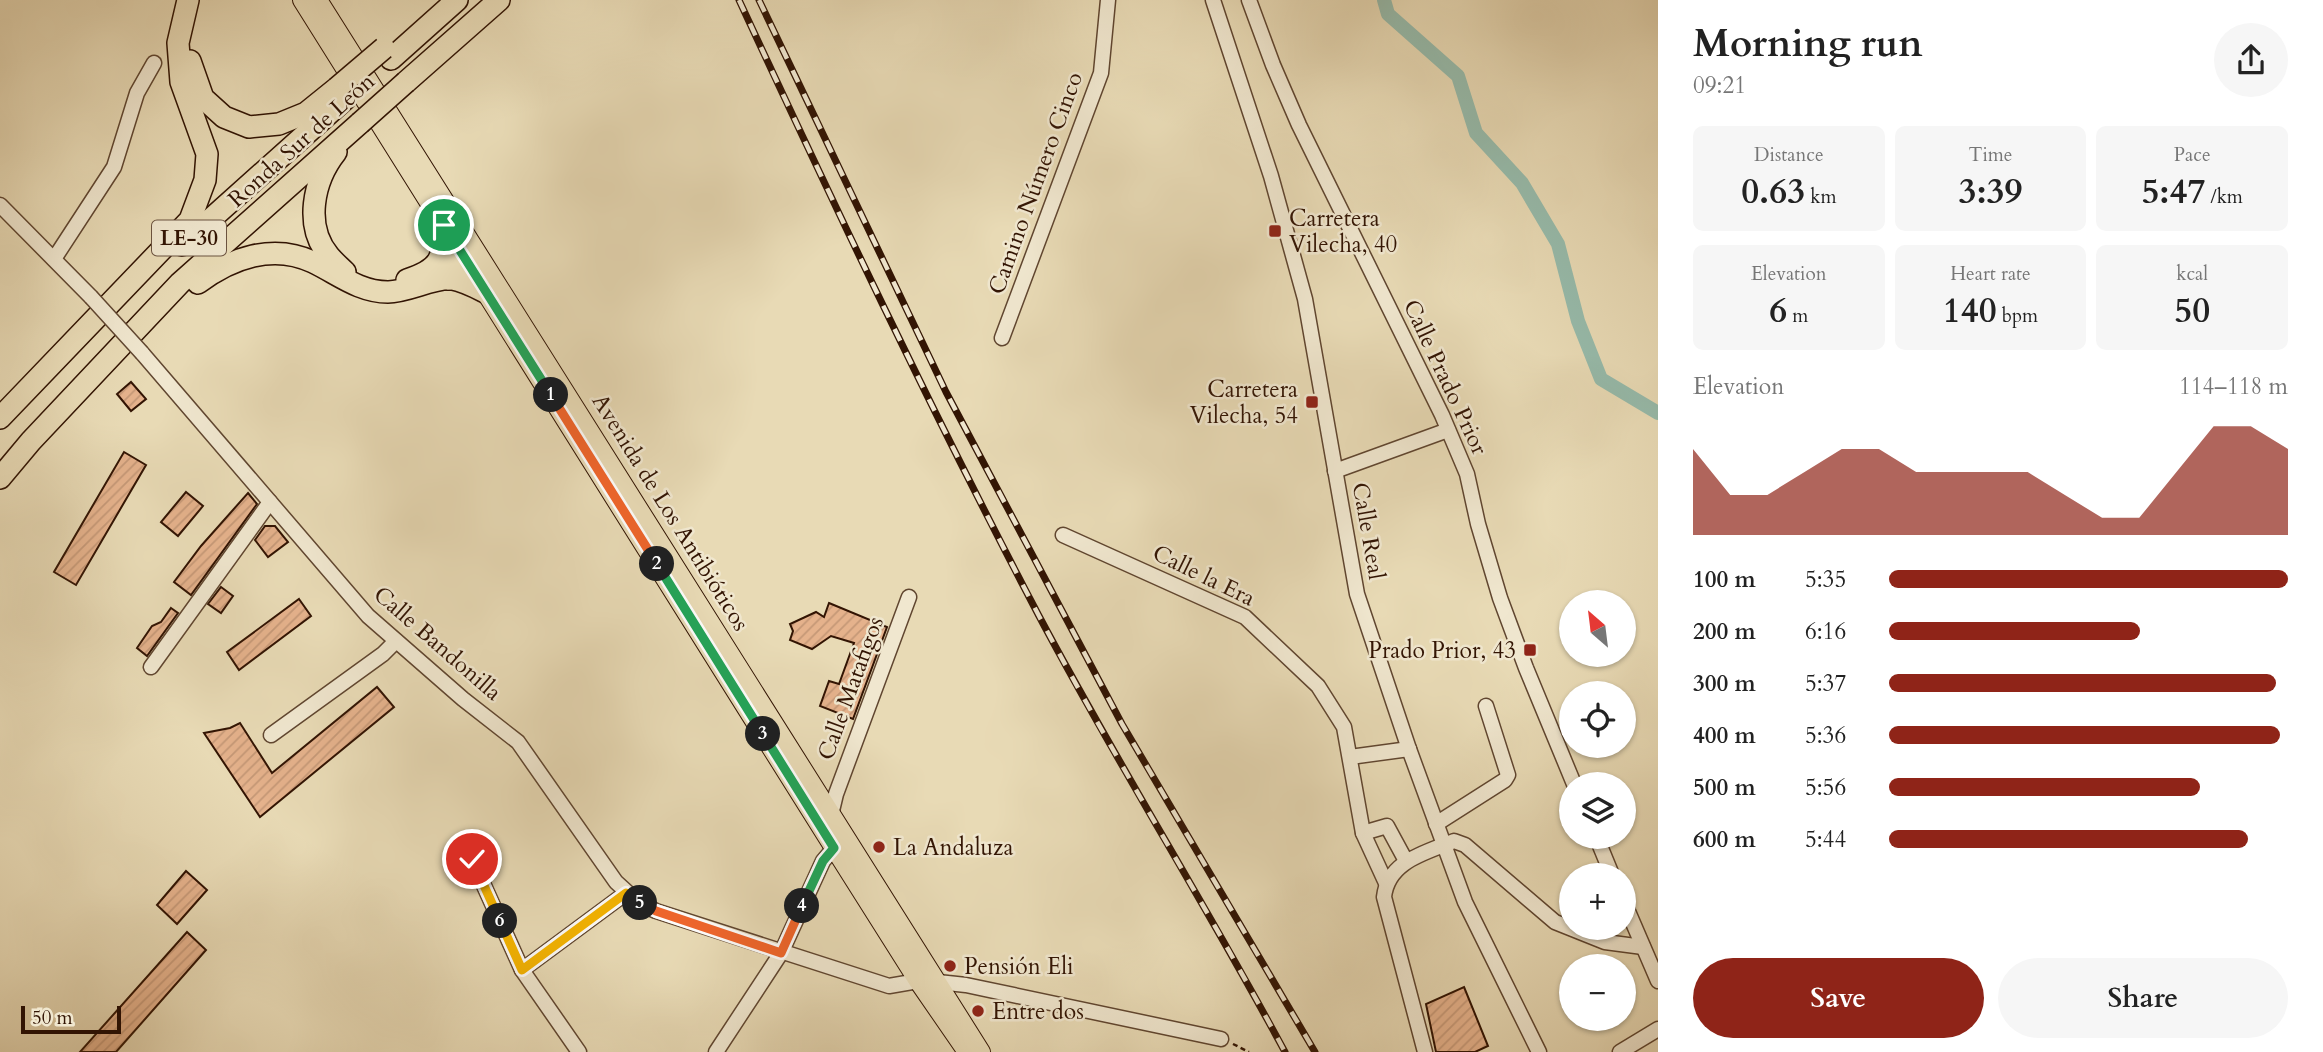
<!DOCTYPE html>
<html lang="en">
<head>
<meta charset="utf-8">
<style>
  body { margin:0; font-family:Cardo,serif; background:#f6f6f6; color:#222; height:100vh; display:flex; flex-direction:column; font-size:26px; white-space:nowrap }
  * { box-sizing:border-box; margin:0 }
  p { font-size:23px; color:#767676 }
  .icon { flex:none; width:38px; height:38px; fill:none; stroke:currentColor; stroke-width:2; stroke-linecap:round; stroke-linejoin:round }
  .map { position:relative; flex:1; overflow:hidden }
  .side { display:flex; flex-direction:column; background:#fff; width:665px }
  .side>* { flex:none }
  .needle { width:46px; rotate:332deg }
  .tools { position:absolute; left:1559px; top:590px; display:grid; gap:14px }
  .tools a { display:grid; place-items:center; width:77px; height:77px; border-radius:50%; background:#fff; box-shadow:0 2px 5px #0004; font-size:35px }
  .scale { position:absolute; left:21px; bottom:18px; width:100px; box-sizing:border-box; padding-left:7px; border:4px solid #321403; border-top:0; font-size:19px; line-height:24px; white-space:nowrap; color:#321403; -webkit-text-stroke:5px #f0e7cf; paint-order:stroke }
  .pin { position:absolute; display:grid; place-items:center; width:60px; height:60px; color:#fff; margin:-30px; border:4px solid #fff; border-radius:50%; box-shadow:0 2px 7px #0007 }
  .km { position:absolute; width:35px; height:35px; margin:-18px; border-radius:50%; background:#222; color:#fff; font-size:19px; line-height:35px; text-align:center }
  .round { display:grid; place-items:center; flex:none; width:74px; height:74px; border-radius:37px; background:#f6f6f6 }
  .head { display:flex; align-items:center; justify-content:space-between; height:119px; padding:0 35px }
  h1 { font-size:38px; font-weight:800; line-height:52px }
  .stats { display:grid; grid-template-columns:repeat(3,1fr); gap:10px; height:119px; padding:7px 35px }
  .stats div { display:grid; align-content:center; border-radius:10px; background:#f6f6f6; text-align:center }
  .stats b { font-size:35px; font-weight:800 }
  .stats small { font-size:19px; font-weight:400 }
  .stats p { font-size:19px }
  .chart { height:196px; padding:14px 35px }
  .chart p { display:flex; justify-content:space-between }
  .chart svg { width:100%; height:126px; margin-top:7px; fill:#8f2418; opacity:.7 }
  .button { display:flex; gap:14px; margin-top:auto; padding:14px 35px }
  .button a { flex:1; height:80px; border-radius:42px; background:#8f2418; color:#fff; font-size:28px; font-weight:800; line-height:80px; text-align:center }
  .button a+a { background:#f6f6f6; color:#222 }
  ul { padding:0 35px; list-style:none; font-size:23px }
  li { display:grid; grid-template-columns:112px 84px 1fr; align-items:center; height:52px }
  li i { height:18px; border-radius:9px; background:#8f2418 }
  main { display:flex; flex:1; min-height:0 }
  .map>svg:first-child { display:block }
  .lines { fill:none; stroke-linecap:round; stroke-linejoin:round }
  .canal { stroke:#97bbab; stroke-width:14 }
  .building { fill:url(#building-hatch); stroke:#321403; stroke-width:2 }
  .minor-casing { stroke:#604630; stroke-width:17 }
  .major-casing { stroke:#321403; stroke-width:20 }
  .highway-casing { stroke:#321403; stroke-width:24 }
  .path { stroke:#321403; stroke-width:2.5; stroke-dasharray:5 3.5; stroke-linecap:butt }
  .minor { stroke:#f0e7cf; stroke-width:14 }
  .major { stroke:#e8dab5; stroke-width:18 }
  .highway { stroke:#e8dab5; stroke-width:21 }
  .rail-casing { stroke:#321403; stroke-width:7 }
  .rail { stroke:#f0e7cf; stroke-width:4.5; stroke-dasharray:13; stroke-linecap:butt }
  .minor-bridge-casing { stroke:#604630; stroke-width:17; stroke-linecap:butt }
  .highway-bridge-casing { stroke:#321403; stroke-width:24; stroke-linecap:butt }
  .minor-bridge { stroke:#f0e7cf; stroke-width:14 }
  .highway-bridge { stroke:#e8dab5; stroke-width:21 }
  .split-1-casing { stroke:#fff; stroke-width:14 }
  .split-2-casing { stroke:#fff; stroke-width:14 }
  .split-3-casing { stroke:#fff; stroke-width:14 }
  .split-4-casing { stroke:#fff; stroke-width:14 }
  .split-5-casing { stroke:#fff; stroke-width:14 }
  .split-6-casing { stroke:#fff; stroke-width:14 }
  .split-7-casing { stroke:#fff; stroke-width:14 }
  .split-1 { stroke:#22a559; stroke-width:9 }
  .split-2 { stroke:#f0652b; stroke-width:9 }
  .split-3 { stroke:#22a559; stroke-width:9 }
  .split-4 { stroke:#22a559; stroke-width:9 }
  .split-5 { stroke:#f0652b; stroke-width:9 }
  .split-6 { stroke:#f5b400; stroke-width:9 }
  .split-7 { stroke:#f5b400; stroke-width:9 }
  .poi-dot { fill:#8f2418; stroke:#f0e7cf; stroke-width:2.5 }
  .labels { text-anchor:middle; stroke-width:5; stroke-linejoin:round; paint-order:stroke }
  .shield { fill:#f0e7cf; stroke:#6b5340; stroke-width:2 }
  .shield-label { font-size:21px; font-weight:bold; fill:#321403 }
  .street-label { font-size:23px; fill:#321403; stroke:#f0e7cf }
  .poi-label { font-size:23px; fill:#321403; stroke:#f0e7cf; text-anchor:start }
</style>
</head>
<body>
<main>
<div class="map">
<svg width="1658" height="1052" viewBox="0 0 1658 1052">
  <defs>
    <pattern id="building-hatch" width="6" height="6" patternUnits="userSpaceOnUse" patternTransform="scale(1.75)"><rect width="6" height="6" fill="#e5b28c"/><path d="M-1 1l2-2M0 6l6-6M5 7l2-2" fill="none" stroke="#c59877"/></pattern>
  </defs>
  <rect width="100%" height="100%" fill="#e8dab5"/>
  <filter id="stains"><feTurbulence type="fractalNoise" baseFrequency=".00286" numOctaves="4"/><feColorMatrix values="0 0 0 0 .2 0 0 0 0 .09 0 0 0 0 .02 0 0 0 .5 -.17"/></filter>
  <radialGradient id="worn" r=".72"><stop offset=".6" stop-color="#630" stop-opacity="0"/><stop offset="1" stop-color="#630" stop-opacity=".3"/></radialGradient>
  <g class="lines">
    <polyline class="canal" points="1384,0 1388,14 1458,76 1476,133 1522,183 1558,244 1578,321 1601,379 1658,413"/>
  </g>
  <g class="building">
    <polygon points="131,382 146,399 131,411 117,394"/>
    <polygon points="124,452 146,465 76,585 54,572"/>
    <polygon points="186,492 203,506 178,536 161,522"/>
    <polygon points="248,493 257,504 191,595 174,582 201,546"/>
    <polygon points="265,526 275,526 288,542 268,557 255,540"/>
    <polygon points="221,587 233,596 221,613 208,604"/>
    <polygon points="299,599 311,616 239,670 227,652"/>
    <polygon points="829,603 887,627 853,719 820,706 829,681 839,684 854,643 831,636 812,649 790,640 793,631 790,624 816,612 824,617"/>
    <polygon points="171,608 178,613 147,656 137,648 152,626 161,622"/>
    <polygon points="377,687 394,707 260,817 204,733 230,728 240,723 272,773"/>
    <polygon points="186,871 207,890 177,924 157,905"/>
    <polygon points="187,932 206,950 116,1052 80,1052"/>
    <polygon points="1464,987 1488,1046 1475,1052 1436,1052 1426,1004"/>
  </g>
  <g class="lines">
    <g class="minor-casing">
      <g id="minor">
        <polyline points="1213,0 1271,176 1305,299 1357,594 1409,749 1465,902 1539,1052"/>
        <polyline points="1249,0 1273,65 1299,125 1442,415 1467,474 1478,524 1500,598 1526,668 1574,784"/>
        <polyline points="0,205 91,297"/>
        <polyline points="54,259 114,167 137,93 154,63"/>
        <polyline points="1002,338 1101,73 1108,0"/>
        <polyline points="142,353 368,616 463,699 518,742 616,882 639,903 656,911 889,986 918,981"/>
        <polyline points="1335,471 1448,430"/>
        <polyline points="1063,535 1245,617 1318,686 1344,727 1363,833 1386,883"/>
        <polyline points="151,667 270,502"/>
        <polyline points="271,735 383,654 396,641"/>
        <polyline points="1350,757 1409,749"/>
        <polyline points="831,815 836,794 909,597"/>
        <polyline points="1436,824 1505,780 1508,775 1486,706"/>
        <polyline points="1363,833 1387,826 1406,861"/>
        <polyline points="1596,836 1612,875"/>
        <polyline points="472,859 522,970 579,1052"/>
        <polyline points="1624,902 1658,981"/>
        <polyline points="522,970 626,893"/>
        <polyline points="938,982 966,985 1221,1039"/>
        <polyline points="716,1052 781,953 823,861 834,848"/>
        <path d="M1425,1052l-41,-155c4,-36 41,-44 70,-56l11,4 90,77 50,20 38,5"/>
        <polyline points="1620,1052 1658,1029"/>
      </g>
    </g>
    <g class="major-casing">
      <g id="major">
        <polyline points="302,0 834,848 918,981 967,1052"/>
        <polyline points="318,0 981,1052"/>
      </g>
    </g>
    <g class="highway-casing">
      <g id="highway">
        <polyline points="391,59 457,0"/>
        <polyline points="190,61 203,98 224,117 249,127 279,124 306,113 337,88"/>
        <polyline points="406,82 499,0"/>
        <path d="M336,152c-23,29 -32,74 -7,104 5,6 11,11 16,16"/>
        <polyline points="182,245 345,99"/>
        <polyline points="438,263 450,259 466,260 457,273 449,279"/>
        <path d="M407,280c33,-11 37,-21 37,-55"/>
        <path d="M198,283c33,-25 75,-40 115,-21 25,12 46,30 75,30 20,0 46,-15 64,-13 12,2 23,8 35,14"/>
        <polyline points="0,418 190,220 205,180 207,154 181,82 178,43 188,0"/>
        <polyline points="0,478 31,441 180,283 360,123"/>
      </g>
    </g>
    <polyline class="path" points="1233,1044 1249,1052"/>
    <use href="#minor" class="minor"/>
    <use href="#major" class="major"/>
    <use href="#highway" class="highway"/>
    <g class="rail-casing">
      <g id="rail">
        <path d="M739,0c96,207 194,414 300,616 78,147 167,289 246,436"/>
        <polyline points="759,0 946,392 1122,724 1315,1052"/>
      </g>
    </g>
    <use href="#rail" class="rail"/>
    <g class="minor-bridge-casing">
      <polyline id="minor-bridge" points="91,297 142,353"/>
    </g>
    <g class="highway-bridge-casing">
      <g id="highway-bridge">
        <polyline points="337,88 384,48"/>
        <polyline points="360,123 406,82"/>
      </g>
    </g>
    <use href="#minor-bridge" class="minor-bridge"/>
    <use href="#highway-bridge" class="highway-bridge"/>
  </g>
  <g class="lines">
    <g class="split-1-casing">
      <polyline id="split-1" points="444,225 551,395"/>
    </g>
    <g class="split-2-casing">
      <polyline id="split-2" points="551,395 657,564"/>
    </g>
    <g class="split-3-casing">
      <polyline id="split-3" points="657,564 763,734"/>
    </g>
    <g class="split-4-casing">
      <polyline id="split-4" points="763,734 834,848 823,861 802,906"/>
    </g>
    <g class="split-5-casing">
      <polyline id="split-5" points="640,903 656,911 781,953 802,906"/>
    </g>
    <g class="split-6-casing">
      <polyline id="split-6" points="500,921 522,970 626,893 640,903"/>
    </g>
    <g class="split-7-casing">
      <polyline id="split-7" points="472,859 500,921"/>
    </g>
    <use href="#split-1" class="split-1"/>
    <use href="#split-2" class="split-2"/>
    <use href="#split-3" class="split-3"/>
    <use href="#split-4" class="split-4"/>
    <use href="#split-5" class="split-5"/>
    <use href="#split-6" class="split-6"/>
    <use href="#split-7" class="split-7"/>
  </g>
  <g class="poi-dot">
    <rect x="1268" y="224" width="14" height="14" rx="3.5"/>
    <rect x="1305" y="395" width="14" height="14" rx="3.5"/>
    <rect x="1523" y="643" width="14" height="14" rx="3.5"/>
    <circle cx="879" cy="847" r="7"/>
    <circle cx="950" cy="966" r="7"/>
    <circle cx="978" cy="1011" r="7"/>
  </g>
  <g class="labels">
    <rect class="shield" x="152" y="220.5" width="74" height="35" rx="5"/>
    <g class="shield-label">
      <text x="189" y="245">LE-30</text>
    </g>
    <g class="street-label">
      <text transform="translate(301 140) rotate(-42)" y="8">Ronda Sur de León</text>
      <text transform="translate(1035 183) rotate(-70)" y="8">Camino Número Cinco</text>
      <text transform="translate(1446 377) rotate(65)" y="8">Calle Prado Prior</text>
      <text transform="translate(671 512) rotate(58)" y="8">Avenida de Los Antibióticos</text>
      <text transform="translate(1369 531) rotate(80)" y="8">Calle Real</text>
      <text transform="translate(1204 575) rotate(26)" y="8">Calle la Era</text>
      <text transform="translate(438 643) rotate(41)" y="8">Calle Bandonilla</text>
      <text transform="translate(850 688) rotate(-70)" y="8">Calle Matafigos</text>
    </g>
    <g class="poi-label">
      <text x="1289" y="226">Carretera<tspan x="1289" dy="26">Vilecha, 40</tspan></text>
      <text x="1298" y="397" text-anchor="end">Carretera<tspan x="1298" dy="26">Vilecha, 54</tspan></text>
      <text x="1516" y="658" text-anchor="end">Prado Prior, 43</text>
      <text x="893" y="855">La Andaluza</text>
      <text x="964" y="974">Pensión Eli</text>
      <text x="992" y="1019">Entre dos</text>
    </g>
  </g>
  <rect width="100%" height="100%" filter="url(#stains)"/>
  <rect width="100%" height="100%" fill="url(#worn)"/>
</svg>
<div class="tools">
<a><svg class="needle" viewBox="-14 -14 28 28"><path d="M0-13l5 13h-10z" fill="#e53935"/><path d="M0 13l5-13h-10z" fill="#767676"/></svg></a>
<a><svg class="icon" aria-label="locate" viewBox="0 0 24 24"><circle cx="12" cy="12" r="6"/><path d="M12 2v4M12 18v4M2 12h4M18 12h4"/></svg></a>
<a><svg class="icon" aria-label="layers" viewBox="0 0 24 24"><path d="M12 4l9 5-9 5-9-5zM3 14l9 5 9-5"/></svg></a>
<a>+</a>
<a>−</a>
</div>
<div class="scale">50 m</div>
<div class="pin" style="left:444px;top:225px;background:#1e9e55"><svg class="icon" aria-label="arrive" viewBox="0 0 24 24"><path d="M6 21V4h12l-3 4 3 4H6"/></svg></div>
<div class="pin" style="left:472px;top:859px;background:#d93025"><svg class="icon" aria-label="check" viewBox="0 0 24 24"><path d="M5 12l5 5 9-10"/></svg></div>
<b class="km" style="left:551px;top:395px">1</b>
<b class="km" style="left:657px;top:564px">2</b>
<b class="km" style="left:763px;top:734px">3</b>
<b class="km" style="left:802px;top:906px">4</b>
<b class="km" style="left:640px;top:903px">5</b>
<b class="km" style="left:500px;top:921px">6</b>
</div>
<section class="side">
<div class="head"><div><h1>Morning run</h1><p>09:21</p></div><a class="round"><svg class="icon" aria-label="share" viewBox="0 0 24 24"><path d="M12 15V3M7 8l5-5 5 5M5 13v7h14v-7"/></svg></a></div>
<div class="stats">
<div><p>Distance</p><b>0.63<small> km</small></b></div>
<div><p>Time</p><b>3:39</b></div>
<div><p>Pace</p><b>5:47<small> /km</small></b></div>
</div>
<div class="stats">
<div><p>Elevation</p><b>6<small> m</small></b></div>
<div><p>Heart rate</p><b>140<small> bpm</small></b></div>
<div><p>kcal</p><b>50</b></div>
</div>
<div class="chart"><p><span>Elevation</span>114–118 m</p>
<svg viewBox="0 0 160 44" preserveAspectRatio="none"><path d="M0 44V14L10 30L20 30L30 22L40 14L50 14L60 22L70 22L80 22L90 22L100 30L110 38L120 38L130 22L140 6L150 6L160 14V44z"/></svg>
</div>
<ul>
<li><b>100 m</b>5:35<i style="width:100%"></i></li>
<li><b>200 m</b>6:16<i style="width:63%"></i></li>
<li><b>300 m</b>5:37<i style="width:97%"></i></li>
<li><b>400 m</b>5:36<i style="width:98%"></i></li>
<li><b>500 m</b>5:56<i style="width:78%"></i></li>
<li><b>600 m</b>5:44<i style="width:90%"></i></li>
</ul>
<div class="button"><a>Save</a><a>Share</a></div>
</section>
</main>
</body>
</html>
